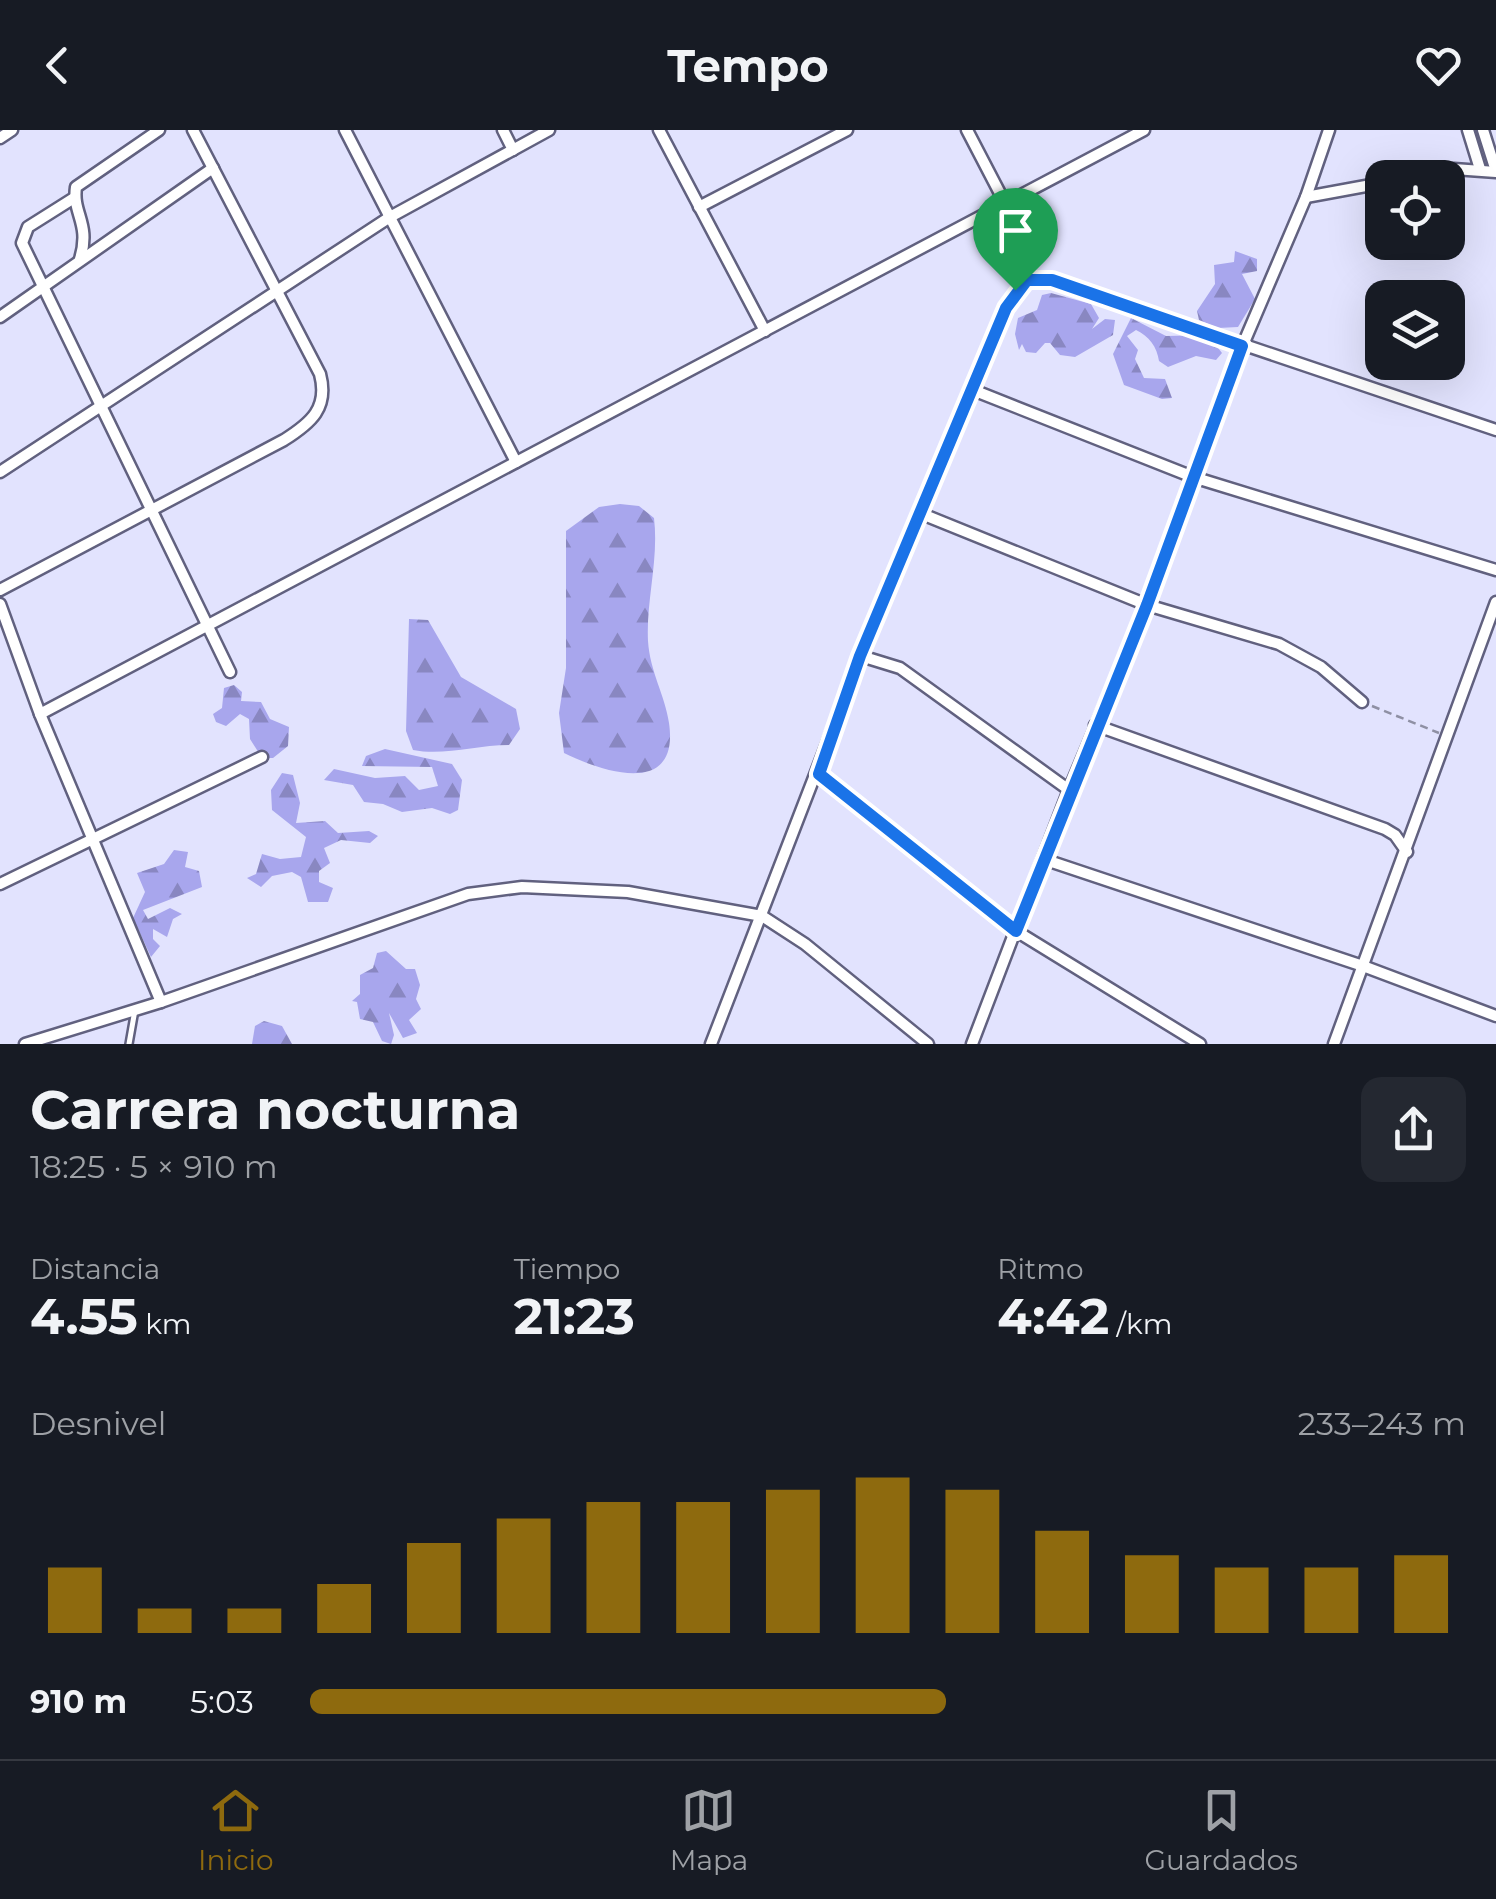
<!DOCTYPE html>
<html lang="es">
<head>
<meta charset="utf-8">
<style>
  body { margin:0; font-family:Montserrat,sans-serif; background:#242831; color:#f1f3f6; height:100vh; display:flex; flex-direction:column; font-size:38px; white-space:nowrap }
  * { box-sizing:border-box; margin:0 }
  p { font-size:32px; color:#9ea1a6 }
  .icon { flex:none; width:55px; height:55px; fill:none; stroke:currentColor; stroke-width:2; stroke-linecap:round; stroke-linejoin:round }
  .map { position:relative; height:914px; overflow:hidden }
  .panel { display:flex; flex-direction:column; background:#171b24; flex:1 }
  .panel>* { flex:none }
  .controls { position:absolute; left:1365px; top:30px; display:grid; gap:20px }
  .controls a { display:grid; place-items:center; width:100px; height:100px; border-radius:20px; background:#171b24; box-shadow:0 10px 40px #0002; font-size:50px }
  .pin { position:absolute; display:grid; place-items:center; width:85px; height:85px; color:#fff; margin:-102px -42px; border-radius:50% 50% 50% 0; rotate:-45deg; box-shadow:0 0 10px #0007 }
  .pin .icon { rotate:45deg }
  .round { display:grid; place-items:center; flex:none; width:105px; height:105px; border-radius:20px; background:#242831 }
  .overview { display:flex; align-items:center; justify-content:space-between; height:170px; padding:0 30px }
  h1 { font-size:55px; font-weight:700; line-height:75px }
  .metrics { display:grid; grid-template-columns:repeat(3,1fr); gap:15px; height:170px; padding:10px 30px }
  .metrics div { display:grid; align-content:center }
  .metrics b { font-size:50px; font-weight:700 }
  .metrics small { font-size:28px; font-weight:400 }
  .metrics p { font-size:28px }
  .chart { height:280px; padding:20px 30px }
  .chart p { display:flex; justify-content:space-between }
  .chart svg { width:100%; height:180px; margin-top:10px; stroke:#8e6a0e; stroke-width:6 }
  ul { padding:0 30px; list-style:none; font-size:32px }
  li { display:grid; grid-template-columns:160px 120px 1fr; align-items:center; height:75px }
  li i { height:25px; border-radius:12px; background:#8e6a0e }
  header { display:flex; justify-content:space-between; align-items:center; height:130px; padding:0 30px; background:#171b24; font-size:45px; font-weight:700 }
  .dock { display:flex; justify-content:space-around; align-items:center; height:140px; border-top:2px solid #363941; background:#171b24; font-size:28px; color:#9ea1a6 }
  .dock a { display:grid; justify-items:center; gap:5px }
  .dock .active { color:#8e6a0e }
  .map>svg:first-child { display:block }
  .forest { fill:url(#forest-firs) }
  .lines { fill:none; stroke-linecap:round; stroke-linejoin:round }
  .service-casing { stroke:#61617f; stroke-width:10 }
  .minor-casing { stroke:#61617f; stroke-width:15 }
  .path { stroke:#8f90a4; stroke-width:2.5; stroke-dasharray:8 5; stroke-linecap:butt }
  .service { stroke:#fff; stroke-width:5 }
  .minor { stroke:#fff; stroke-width:10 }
  .route-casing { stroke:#fff; stroke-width:20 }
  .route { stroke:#1a73e8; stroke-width:12 }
</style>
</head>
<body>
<header><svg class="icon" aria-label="back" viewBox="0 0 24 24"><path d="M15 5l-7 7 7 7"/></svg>Tempo<svg class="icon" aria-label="heart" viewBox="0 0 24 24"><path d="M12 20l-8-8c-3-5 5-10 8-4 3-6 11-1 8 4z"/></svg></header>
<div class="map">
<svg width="1496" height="914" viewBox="0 0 1496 914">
  <defs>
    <pattern id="forest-firs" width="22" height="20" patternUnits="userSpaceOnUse" patternTransform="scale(2.5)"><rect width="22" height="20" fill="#a8a6ed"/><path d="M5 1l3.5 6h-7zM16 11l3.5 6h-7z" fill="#8987c1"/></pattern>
  </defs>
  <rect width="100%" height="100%" fill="#e2e3fe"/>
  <g class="forest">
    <polygon points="1235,121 1257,129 1257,141 1242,144 1255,169 1238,197 1218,198 1199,190 1197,181 1215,154 1214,135 1234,132"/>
    <polygon points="1051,163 1091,174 1099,188 1092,199 1105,189 1115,190 1113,205 1075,227 1060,225 1050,213 1045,213 1036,223 1026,222 1022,214 1019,220 1015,204 1018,188 1037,180 1042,165"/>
    <path d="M1131,188l35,18 42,-1 14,18 -6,7 -20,-4 -28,11 -9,-6c-2,-14 -10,-25 -23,-31l-9,6 11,14 -3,9 9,19 21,1 7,19 -10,1 -38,-14 -11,-31z"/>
    <path d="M620,374l19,2 15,12c5,42 -8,82 -6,123 2,31 17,54 21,82 11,75 -67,49 -105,30l-5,-40 7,-45v-137l33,-24z"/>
    <path d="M409,489l19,1 33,57 55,32 4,20 -11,16c-33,0 -65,11 -96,5l-7,-19z"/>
    <polygon points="234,555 242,562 241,571 261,572 270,589 289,597 288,616 273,628 262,628 250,609 249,589 240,584 226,596 216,592 213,584 222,578 224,558"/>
    <polygon points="385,619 452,634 462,650 458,680 450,684 432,678 402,682 383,674 364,672 353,655 324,650 334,639 375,648 405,646 419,660 438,656 432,637 362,636 366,626"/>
    <polygon points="282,643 293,645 300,673 296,693 325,691 338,703 369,701 378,706 370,713 341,710 324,718 330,733 319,741 319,752 333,758 328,772 308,772 301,747 292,742 272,746 261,757 247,748 256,744 262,724 280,729 301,727 306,707 272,680 271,660"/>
    <polygon points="174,720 188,722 185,737 199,741 202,757 143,780 148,789 170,778 182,784 173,789 167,807 153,799 153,809 160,816 151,827 133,788 145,762 137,743 164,734"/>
    <polygon points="386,821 406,839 415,839 420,855 416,869 421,879 409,890 417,903 403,908 389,883 394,905 391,914 382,911 373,892 360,889 357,872 352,871 360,864 360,845 373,838 377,823"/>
    <polygon points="264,891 282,896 292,914 252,914 255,896"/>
  </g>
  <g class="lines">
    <g class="service-casing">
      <polyline id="service" points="129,914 135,880"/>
    </g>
    <g class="minor-casing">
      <g id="minor">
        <polyline points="345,0 516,332"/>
        <polyline points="503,0 513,20"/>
        <polyline points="659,0 765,201"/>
        <polyline points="967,0 1005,73"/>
        <polyline points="1468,0 1480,39"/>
        <polyline points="1483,0 1496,41"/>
        <polyline points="0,8 12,0"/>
        <polyline points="1411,48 1454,39 1496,42"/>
        <polyline points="1306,67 1382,53"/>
        <polyline points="74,68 28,97 22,113 230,542"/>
        <polyline points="699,77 847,0"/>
        <path d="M80,129c11,-36 -8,-45 -4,-72l83,-57"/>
        <polyline points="0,187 213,38"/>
        <polyline points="973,260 1193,347 1496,440"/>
        <polyline points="0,342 390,87 549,0"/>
        <polyline points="922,384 1147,475 1279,514 1321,537 1362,572"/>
        <path d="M0,460l284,-150c27,-17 45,-32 36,-66l-127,-244"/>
        <polyline points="0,474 40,584 161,872"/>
        <polyline points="861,526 900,538 1069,660"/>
        <polyline points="40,584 1144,0"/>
        <polyline points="1095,595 1385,699 1395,705 1407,722"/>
        <polyline points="819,644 1016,801 1200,914"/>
        <polyline points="1043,729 1363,836 1496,886"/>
        <polyline points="0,754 262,627"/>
        <polyline points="25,914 161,872 468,764 522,757 628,762 762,786 805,814 928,914"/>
        <polyline points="711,914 861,526 1006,178 1027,150 1052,150 1496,300"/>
        <polyline points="972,914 1069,660 1147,475 1242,217 1306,67 1329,0"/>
        <polyline points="1334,914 1496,472"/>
      </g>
    </g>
    <polyline class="path" points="1372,576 1439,603"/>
    <use href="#service" class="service"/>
    <use href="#minor" class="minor"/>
  </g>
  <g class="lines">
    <g class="route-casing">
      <polygon id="route" points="1027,150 1052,150 1242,216 1147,475 1016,801 819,644 860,526 1006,178"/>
    </g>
    <use href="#route" class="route"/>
  </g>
</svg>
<div class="controls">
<a><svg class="icon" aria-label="locate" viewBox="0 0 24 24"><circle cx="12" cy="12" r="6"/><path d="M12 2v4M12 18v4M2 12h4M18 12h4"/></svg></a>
<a><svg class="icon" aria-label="layers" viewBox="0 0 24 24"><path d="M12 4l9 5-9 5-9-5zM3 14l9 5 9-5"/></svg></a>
</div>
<div class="pin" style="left:1015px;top:160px;background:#1e9e55"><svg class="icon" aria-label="arrive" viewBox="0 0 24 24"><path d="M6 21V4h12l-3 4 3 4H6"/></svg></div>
</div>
<section class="panel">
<div class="overview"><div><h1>Carrera nocturna</h1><p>18:25 · 5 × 910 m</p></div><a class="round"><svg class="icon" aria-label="share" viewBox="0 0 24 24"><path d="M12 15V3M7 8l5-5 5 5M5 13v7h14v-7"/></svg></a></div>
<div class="metrics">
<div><p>Distancia</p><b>4.55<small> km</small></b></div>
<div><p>Tiempo</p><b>21:23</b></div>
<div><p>Ritmo</p><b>4:42<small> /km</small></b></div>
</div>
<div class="chart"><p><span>Desnivel</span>233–243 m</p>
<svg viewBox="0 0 160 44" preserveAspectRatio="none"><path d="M5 44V28M15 44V38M25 44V38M35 44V32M45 44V22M55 44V16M65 44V12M75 44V12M85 44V9M95 44V6M105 44V9M115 44V19M125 44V25M135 44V28M145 44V28M155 44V25"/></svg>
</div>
<ul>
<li><b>910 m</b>5:03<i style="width:55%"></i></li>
</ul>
</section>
<nav class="dock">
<a class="active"><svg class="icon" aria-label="home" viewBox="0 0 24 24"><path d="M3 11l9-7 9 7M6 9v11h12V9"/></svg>Inicio</a>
<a><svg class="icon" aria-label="map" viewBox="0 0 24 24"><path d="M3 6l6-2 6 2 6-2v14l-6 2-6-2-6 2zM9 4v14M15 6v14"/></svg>Mapa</a>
<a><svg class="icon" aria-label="saved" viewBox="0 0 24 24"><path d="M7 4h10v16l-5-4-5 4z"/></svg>Guardados</a>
</nav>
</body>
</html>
